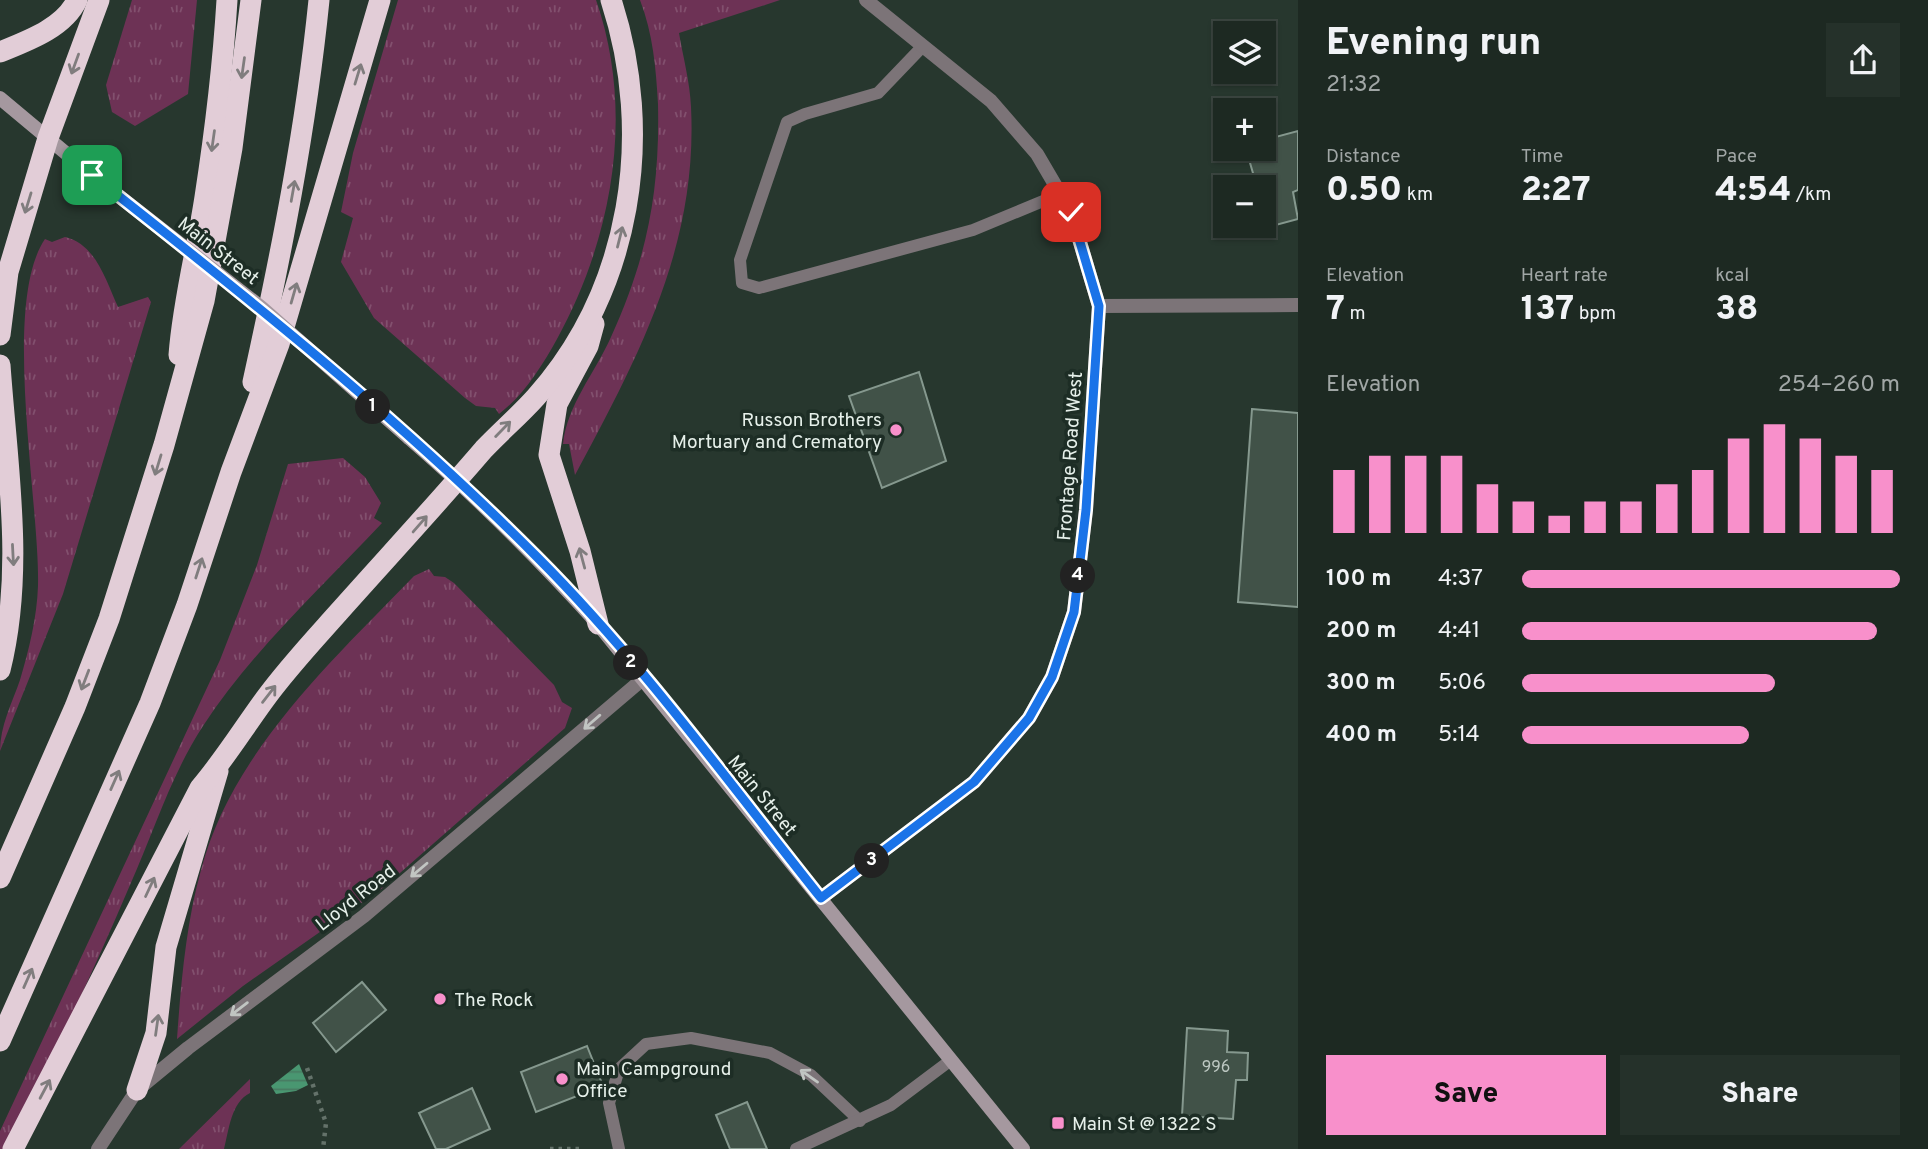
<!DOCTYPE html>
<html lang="en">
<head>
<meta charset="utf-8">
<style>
  body { margin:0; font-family:Overpass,sans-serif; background:#25312a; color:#f1f3f6; height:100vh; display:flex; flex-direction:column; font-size:26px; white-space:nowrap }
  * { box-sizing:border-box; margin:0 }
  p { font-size:23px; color:#a0a6a5 }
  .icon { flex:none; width:38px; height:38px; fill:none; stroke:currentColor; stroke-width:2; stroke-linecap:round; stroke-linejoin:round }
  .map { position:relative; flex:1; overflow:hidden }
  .details { display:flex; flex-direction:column; background:#1d2922; width:630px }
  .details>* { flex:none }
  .tools { position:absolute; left:1213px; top:21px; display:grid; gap:14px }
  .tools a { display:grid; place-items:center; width:63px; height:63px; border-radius:0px; background:#1d2922; box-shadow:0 2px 5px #0004,0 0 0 2px #3b4540; font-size:35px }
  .pin { position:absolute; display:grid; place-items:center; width:60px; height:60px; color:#fff; margin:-30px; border-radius:14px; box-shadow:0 4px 10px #0006 }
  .km { position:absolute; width:35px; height:35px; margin:-18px; border-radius:50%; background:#222; color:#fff; font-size:19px; line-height:35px; text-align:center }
  .round { display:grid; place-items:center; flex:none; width:74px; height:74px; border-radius:0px; background:#25312a }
  .overview { display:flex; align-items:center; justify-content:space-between; height:119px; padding:0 28px }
  h1 { font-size:38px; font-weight:800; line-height:52px }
  .figures { display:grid; grid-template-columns:repeat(3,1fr); gap:10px; height:119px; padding:7px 28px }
  .figures div { display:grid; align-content:center }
  .figures b { font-size:35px; font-weight:800 }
  .figures small { font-size:19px; font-weight:400 }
  .figures p { font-size:19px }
  .chart { height:196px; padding:14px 28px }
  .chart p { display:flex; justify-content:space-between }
  .chart svg { width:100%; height:126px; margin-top:7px; stroke:#f890cb; stroke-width:6 }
  .cta { display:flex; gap:14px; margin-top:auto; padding:14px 28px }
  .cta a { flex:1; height:80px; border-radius:0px; background:#f890cb; color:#111; font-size:28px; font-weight:800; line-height:80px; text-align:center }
  .cta a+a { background:#25312a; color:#f1f3f6 }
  ul { padding:0 28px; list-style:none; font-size:23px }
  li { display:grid; grid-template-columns:112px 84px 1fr; align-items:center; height:52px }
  li i { height:18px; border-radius:9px; background:#f890cb }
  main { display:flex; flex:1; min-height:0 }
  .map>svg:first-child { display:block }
  .grass { fill:url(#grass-tufts) }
  .water { fill:url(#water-rules) }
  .building { fill:#415248; stroke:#85988e; stroke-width:2 }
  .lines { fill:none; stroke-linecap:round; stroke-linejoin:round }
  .path { stroke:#64726a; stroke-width:4.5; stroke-dasharray:3.5 5; stroke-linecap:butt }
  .service { stroke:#7c7478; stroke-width:12 }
  .tertiary { stroke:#7c7478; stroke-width:14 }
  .secondary { stroke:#a5989f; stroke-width:14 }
  .motorway { stroke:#e2cdd7; stroke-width:21 }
  .secondary-bridge { stroke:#a5989f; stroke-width:14 }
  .oneway { stroke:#807d7e }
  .oneway2 { stroke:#c1c5c2 }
  .route-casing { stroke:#fff; stroke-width:14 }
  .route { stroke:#1a73e8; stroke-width:9 }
  .poi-dot { fill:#f890cb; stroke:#1d2d25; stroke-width:2.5 }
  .labels { text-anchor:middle; stroke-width:7; stroke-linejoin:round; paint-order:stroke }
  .number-label { font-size:16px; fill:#bdc8c2 }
  .street-label { font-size:19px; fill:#e6f0ea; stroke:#1d2d25 }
  .poi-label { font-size:19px; fill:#e6f0ea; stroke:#1d2d25; text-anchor:start }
</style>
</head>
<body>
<main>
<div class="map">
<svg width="1298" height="1149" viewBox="0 0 1298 1149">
  <defs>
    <pattern id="grass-tufts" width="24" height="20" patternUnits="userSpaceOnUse" patternTransform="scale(1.75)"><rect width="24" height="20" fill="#6d3255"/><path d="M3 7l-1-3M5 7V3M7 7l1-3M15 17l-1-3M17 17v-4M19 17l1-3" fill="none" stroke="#82506e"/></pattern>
    <pattern id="water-rules" width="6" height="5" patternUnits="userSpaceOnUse" patternTransform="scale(1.75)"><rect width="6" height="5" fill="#499771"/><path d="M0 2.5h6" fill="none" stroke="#487b62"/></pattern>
  </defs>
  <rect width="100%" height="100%" fill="#27372e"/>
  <g class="grass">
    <polygon points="132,0 197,0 188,94 135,126 112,112 106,85"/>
    <path d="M398,0h198c39,112 17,237 -39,339 -15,27 -33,56 -58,75l-4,-6 -19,-2 -11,-8 -91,-80 -33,-56 12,-44 -12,-6 12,-59z"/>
    <path d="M640,0h140l-101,33c4,24 11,49 12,74 7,138 -52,249 -116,368l-6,-31h-6c4,-39 32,-71 48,-107 36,-79 49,-145 47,-233 -2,-36 -5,-70 -18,-104z"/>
    <path d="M65,237c31,7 41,44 53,70l30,-10 3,5 -88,292 -63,157c0,-25 12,-48 20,-71 9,-30 17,-63 18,-94 2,-83 -37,-282 7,-347l7,3z"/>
    <path d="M343,458l22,19 16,26 -7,15 8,5c-60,64 -131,129 -179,203 -32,49 -49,105 -73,159 -38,89 -79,177 -123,264h-7v-18l220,-471 37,-95 31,-101z"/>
    <path d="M429,569l5,7 11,1 9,6 100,102 8,17 10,6 -7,20 -181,159 -141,99 -66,53c4,-56 9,-115 24,-169 31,-118 131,-209 213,-294z"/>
    <path d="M250,1079v14c-19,9 -21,37 -26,56h-45z"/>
  </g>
  <polygon class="water" points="299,1064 308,1085 296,1091 276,1094 271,1086"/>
  <g class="building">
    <polygon points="1298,131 1298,190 1293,192 1298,219 1268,227 1264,211 1264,187 1257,187 1246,149 1264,149 1264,140"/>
    <polygon points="919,372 946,461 882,488 849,396"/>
    <polygon points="1252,409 1298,413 1298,607 1238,602"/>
    <polygon points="362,982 386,1010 336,1052 313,1023"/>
    <polygon points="1187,1028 1228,1031 1227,1052 1248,1053 1247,1080 1236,1080 1233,1119 1182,1116"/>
    <polygon points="587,1046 603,1086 536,1112 521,1072"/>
    <polygon points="472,1088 490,1129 446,1149 436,1149 419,1113"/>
    <polygon points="747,1102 767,1149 730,1149 716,1115"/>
  </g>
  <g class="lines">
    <g class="path">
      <polyline points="307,1068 326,1123 323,1149"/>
      <polyline points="550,1149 579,1149"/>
    </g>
    <g class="service">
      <polyline points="923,46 878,93 805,114 787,122 740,260 742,283 759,288 973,230 1060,194"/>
      <polyline points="619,1149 609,1103 619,1069 646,1044 691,1038 770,1053 811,1075 860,1121"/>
      <polyline points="796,1149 891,1105 951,1060"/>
    </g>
    <g class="tertiary">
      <polyline points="1099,306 1298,305"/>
      <polyline points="821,898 974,782 1029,718 1052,677 1074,612 1086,510 1099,306 1071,212 1037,154 991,101 866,0"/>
      <polyline points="98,1149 137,1090 188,1048 364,916 644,678"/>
    </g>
    <g class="secondary">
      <polyline points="0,98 92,175"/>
      <path d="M409,438c67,58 129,120 189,186l425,525"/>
    </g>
    <g class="motorway">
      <path d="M0,52c27,-11 64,-24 77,-52"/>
      <polyline points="594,324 588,346 557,404 549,455 580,551 598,624"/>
      <polyline points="0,335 8,272 48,138 99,0"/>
      <path d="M179,355c4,-54 18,-105 26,-158 10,-65 18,-131 22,-197"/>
      <path d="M0,365c7,101 25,205 0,305"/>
      <path d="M253,382c28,-127 53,-253 66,-382"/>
      <polyline points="0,878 75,707 109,619 164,445 204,301 232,148 251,0"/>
      <polyline points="0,1041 150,703 187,605 231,472 279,344 380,0"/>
      <polyline points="137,1090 156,1033 166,947 218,771"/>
      <path d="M13,1149l187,-361c24,-28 43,-59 65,-89 21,-29 47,-57 72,-85 49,-55 99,-109 147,-165 17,-18 36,-34 52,-52 96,-108 119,-263 75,-397"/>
    </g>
    <polyline class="secondary-bridge" points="92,175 262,308 409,438"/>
  </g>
  <defs><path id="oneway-shaft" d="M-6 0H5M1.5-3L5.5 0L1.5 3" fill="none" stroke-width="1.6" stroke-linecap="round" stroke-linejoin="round" transform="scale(1.75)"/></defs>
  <g class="oneway">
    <use href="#oneway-shaft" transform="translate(75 64) rotate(110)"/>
    <use href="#oneway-shaft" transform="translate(243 68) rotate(98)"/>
    <use href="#oneway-shaft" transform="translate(358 74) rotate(-73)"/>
    <use href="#oneway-shaft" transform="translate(213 141) rotate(98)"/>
    <use href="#oneway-shaft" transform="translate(293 191) rotate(-80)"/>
    <use href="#oneway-shaft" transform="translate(28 203) rotate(107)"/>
    <use href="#oneway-shaft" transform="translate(620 237) rotate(-76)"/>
    <use href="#oneway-shaft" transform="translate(294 293) rotate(-74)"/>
    <use href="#oneway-shaft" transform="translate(503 429) rotate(-46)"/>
    <use href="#oneway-shaft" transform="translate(158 465) rotate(107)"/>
    <use href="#oneway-shaft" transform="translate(420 524) rotate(-49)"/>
    <use href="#oneway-shaft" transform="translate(13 555) rotate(87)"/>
    <use href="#oneway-shaft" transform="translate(582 558) rotate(-105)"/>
    <use href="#oneway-shaft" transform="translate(199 568) rotate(-72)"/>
    <use href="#oneway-shaft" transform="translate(85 680) rotate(111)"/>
    <use href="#oneway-shaft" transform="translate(269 694) rotate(-52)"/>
    <use href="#oneway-shaft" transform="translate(115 780) rotate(-66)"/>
    <use href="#oneway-shaft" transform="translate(150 887) rotate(-65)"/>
    <use href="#oneway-shaft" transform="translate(28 978) rotate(-66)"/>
    <use href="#oneway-shaft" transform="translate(157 1025) rotate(-82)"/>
    <use href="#oneway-shaft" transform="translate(45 1089) rotate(-62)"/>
  </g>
  <g class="oneway2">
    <use href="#oneway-shaft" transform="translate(592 722) rotate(139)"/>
    <use href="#oneway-shaft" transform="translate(419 870) rotate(140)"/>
    <use href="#oneway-shaft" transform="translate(239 1009) rotate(143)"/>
    <use href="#oneway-shaft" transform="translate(809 1076) rotate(-145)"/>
  </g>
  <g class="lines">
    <g class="route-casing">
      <path id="route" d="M92,175c154,121 307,243 445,382 104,104 192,226 284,341l153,-116 55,-64 23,-41 22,-65 12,-102 13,-204 -28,-94"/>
    </g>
    <use href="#route" class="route"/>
  </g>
  <g class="poi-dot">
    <circle cx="896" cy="430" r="7"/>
    <circle cx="440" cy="999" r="7"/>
    <circle cx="562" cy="1079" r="7"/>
    <rect x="1051" y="1116" width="14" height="14" rx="3.5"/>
  </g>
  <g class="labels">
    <g class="number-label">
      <text x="1216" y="1072">996</text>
    </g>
    <g class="street-label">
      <text transform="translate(219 250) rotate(38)" y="7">Main Street</text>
      <text transform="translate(1069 456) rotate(-86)" y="7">Frontage Road West</text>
      <text transform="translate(763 795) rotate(51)" y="7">Main Street</text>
      <text transform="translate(355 897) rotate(-38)" y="7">Lloyd Road</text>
    </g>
    <g class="poi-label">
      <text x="882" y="426" text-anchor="end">Russon Brothers<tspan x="882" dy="22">Mortuary and Crematory</tspan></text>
      <text x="454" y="1006">The Rock</text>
      <text x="576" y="1075">Main Campground<tspan x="576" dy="22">Office</tspan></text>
      <text x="1072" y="1130">Main St @ 1322 S</text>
    </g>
  </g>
</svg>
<div class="tools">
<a><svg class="icon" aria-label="layers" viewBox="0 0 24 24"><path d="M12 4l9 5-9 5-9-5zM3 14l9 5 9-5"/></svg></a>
<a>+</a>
<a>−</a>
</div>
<div class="pin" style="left:92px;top:175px;background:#1e9e55"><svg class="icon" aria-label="arrive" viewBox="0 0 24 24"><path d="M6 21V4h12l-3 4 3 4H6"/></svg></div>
<div class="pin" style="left:1071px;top:212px;background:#d93025"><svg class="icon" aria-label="check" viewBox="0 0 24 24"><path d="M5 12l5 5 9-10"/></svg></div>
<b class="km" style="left:373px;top:407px">1</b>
<b class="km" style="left:631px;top:663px">2</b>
<b class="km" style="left:872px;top:861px">3</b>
<b class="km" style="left:1078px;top:576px">4</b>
</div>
<section class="details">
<div class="overview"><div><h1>Evening run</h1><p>21:32</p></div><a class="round"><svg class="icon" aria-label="share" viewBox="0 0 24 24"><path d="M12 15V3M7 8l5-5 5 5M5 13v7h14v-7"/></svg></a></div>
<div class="figures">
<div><p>Distance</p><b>0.50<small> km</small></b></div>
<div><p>Time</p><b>2:27</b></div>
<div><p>Pace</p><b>4:54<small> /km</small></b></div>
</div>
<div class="figures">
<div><p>Elevation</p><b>7<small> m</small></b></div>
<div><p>Heart rate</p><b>137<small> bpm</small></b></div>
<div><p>kcal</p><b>38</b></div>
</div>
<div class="chart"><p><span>Elevation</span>254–260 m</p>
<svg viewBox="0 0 160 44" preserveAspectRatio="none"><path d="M5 44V22M15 44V17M25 44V17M35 44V17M45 44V27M55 44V33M65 44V38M75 44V33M85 44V33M95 44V27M105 44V22M115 44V11M125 44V6M135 44V11M145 44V17M155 44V22"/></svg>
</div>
<ul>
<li><b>100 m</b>4:37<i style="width:100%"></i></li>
<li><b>200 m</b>4:41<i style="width:94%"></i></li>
<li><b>300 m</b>5:06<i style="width:67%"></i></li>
<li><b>400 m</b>5:14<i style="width:60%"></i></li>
</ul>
<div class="cta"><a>Save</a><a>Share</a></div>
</section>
</main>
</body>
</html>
